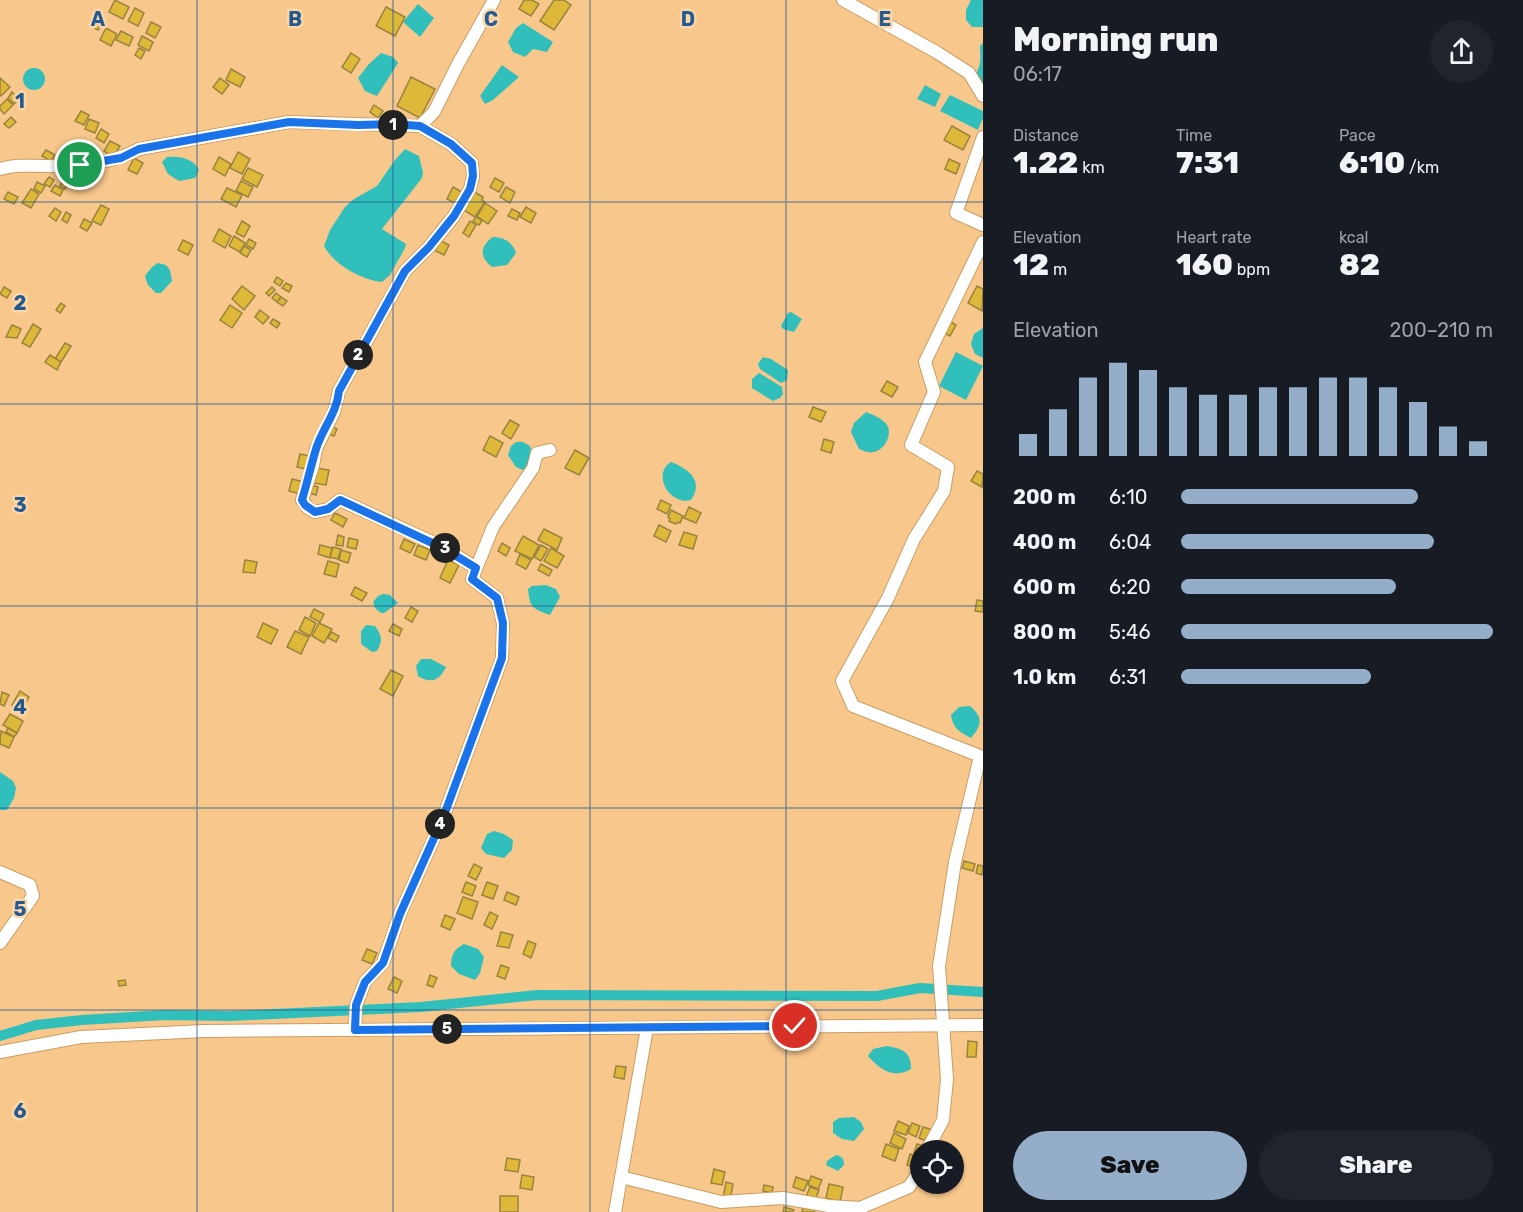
<!DOCTYPE html>
<html lang="en">
<head>
<meta charset="utf-8">
<style>
  body { margin:0; font-family:Rubik,sans-serif; background:#20242c; color:#f1f3f6; height:100vh; display:flex; flex-direction:column; font-size:22px; white-space:nowrap }
  * { box-sizing:border-box; margin:0 }
  p { font-size:20px; color:#9ea1a6 }
  .icon { flex:none; width:33px; height:33px; fill:none; stroke:currentColor; stroke-width:2; stroke-linecap:round; stroke-linejoin:round }
  .map { position:relative; flex:1; overflow:hidden }
  .side { display:flex; flex-direction:column; background:#171b24; width:540px }
  .side>* { flex:none }
  .controls { position:absolute; left:910px; top:1140px; display:grid; gap:12px }
  .controls a { display:grid; place-items:center; width:54px; height:54px; border-radius:50%; background:#171b24; box-shadow:0 2px 4px #0004; font-size:30px }
  .pin { position:absolute; display:grid; place-items:center; width:51px; height:51px; color:#fff; margin:-26px; border:3px solid #fff; border-radius:50%; box-shadow:0 2px 6px #0007 }
  .km { position:absolute; width:30px; height:30px; margin:-15px; border-radius:50%; background:#222; color:#fff; font-size:16px; line-height:30px; text-align:center }
  .round { display:grid; place-items:center; flex:none; width:63px; height:63px; border-radius:32px; background:#20242c }
  .headline { display:flex; align-items:center; justify-content:space-between; height:102px; padding:0 30px }
  h1 { font-size:33px; font-weight:800; line-height:45px }
  .stats { display:grid; grid-template-columns:repeat(3,1fr); gap:9px; height:102px; padding:6px 30px }
  .stats div { display:grid; align-content:center }
  .stats b { font-size:30px; font-weight:800 }
  .stats small { font-size:16px; font-weight:400 }
  .stats p { font-size:16px }
  .chart { height:168px; padding:12px 30px }
  .chart p { display:flex; justify-content:space-between }
  .chart svg { width:100%; height:108px; margin-top:6px; stroke:#94aec9; stroke-width:6 }
  .primary-button { display:flex; gap:12px; margin-top:auto; padding:12px 30px }
  .primary-button a { flex:1; height:69px; border-radius:36px; background:#94aec9; color:#111; font-size:24px; font-weight:800; line-height:69px; text-align:center }
  .primary-button a+a { background:#20242c; color:#f1f3f6 }
  ul { padding:0 30px; list-style:none; font-size:20px }
  li { display:grid; grid-template-columns:96px 72px 1fr; align-items:center; height:45px }
  li i { height:15px; border-radius:8px; background:#94aec9 }
  main { display:flex; flex:1; min-height:0 }
  .map>svg:first-child { display:block }
  .water { fill:#30bfba }
  .lines { fill:none; stroke-linecap:round; stroke-linejoin:round }
  .canal { stroke:#30bfba; stroke-width:10 }
  .building { fill:#deb839; stroke:#99833e; stroke-width:1.5 }
  .minor-casing { stroke:#cb9d63; stroke-width:14 }
  .minor { stroke:#fff; stroke-width:12 }
  .route-casing { stroke:#fff; stroke-width:12 }
  .route { stroke:#1a73e8; stroke-width:8 }
  .grid { fill:none; stroke:#225a91; stroke-width:1.5; stroke-opacity:0.55 }
  .grid-label { font-size:20px; text-anchor:middle; font-weight:bold; fill:#225a91; stroke:#fdd6a8; stroke-width:5; stroke-linejoin:round; paint-order:stroke }
</style>
</head>
<body>
<main>
<div class="map">
<svg width="983" height="1212" viewBox="0 0 983 1212">
  <rect width="100%" height="100%" fill="#f7c78c"/>
  <g class="water">
    <polygon points="971,0 983,0 983,27 972,27 966,20 966,10"/>
    <polygon points="418,4 434,18 420,37 403,22"/>
    <polygon points="523,23 553,42 547,52 533,49 525,57 513,52 508,42 516,28"/>
    <path d="M983,43v41c-10,-13 -5,-9 -3,-22 1,-5 0,-11 0,-16z"/>
    <polygon points="381,53 393,57 398,63 377,96 365,91 358,78 369,64"/>
    <polygon points="502,65 519,77 493,100 485,104 480,96"/>
    <circle cx="34" cy="79" r="11"/>
    <polygon points="925,85 941,94 935,107 917,99"/>
    <polygon points="950,95 983,111 983,118 978,130 940,111"/>
    <path d="M405,149l14,7 4,17 -1,5 -40,51 24,15 -1,4 -15,27 -8,7c-20,-2 -48,-17 -58,-36l6,-16 15,-23 9,-8 23,-13 18,-26z"/>
    <path d="M167,157c12,-1 26,1 32,13l-4,8 -16,3 -11,-7 -6,-12z"/>
    <path d="M493,237c11,0 20,6 23,16l-9,12 -15,2c-13,-10 -12,-21 1,-30z"/>
    <polygon points="158,263 166,265 170,270 172,281 161,293 156,293 148,285 145,276 152,267"/>
    <polygon points="791,312 802,319 794,332 783,329 781,326 788,313"/>
    <polygon points="983,328 983,358 975,354 971,344 974,334"/>
    <polygon points="956,352 983,366 966,400 939,386"/>
    <polygon points="763,357 771,359 788,370 787,380 781,383 760,369 758,364"/>
    <polygon points="759,373 782,387 783,394 780,398 773,401 752,388 752,379"/>
    <path d="M866,412c7,3 16,6 21,13 6,10 -3,26 -14,27 -5,1 -9,-1 -14,-3l-8,-17 3,-9z"/>
    <polygon points="516,442 523,442 530,446 533,457 525,471 516,467 508,455 511,446"/>
    <path d="M671,462c18,7 33,19 20,38 -21,6 -40,-26 -20,-38z"/>
    <path d="M546,585l10,4 4,8 -10,18c-18,-7 -20,-7 -22,-26l4,-3z"/>
    <polygon points="383,594 390,595 398,603 384,613 381,613 375,608 373,602 378,596"/>
    <path d="M366,625l9,1c7,10 8,14 2,25l-5,1 -11,-8v-13z"/>
    <path d="M421,659h10l15,8c-7,14 -15,17 -28,9l-2,-10z"/>
    <path d="M970,706c13,11 12,19 1,32 -12,-6 -18,-10 -20,-23l8,-8z"/>
    <polygon points="0,772 13,781 16,788 14,798 7,810 0,810"/>
    <polygon points="494,831 504,834 513,840 512,850 504,858 486,854 481,848 487,834"/>
    <path d="M464,944l14,5 6,8 -4,16 -5,7 -16,-6 -8,-8c0,-11 3,-17 13,-22z"/>
    <path d="M887,1046c16,3 24,6 24,23 -17,10 -31,1 -43,-13l5,-7z"/>
    <polygon points="854,1117 861,1122 864,1129 854,1141 842,1139 833,1133 833,1122 839,1118"/>
    <path d="M836,1155c6,1 8,4 8,10l-6,6 -12,-6 1,-4z"/>
  </g>
  <g class="lines">
    <polyline class="canal" points="0,1036 36,1025 82,1020 165,1015 231,1016 421,1007 537,995 877,996 920,988 983,992"/>
  </g>
  <g class="building">
    <polygon points="115,0 129,7 123,19 109,12"/>
    <polygon points="524,0 532,0 539,4 531,16 519,9"/>
    <polygon points="554,0 564,0 571,5 554,30 540,21"/>
    <polygon points="386,7 405,17 395,36 376,26"/>
    <polygon points="135,8 144,13 138,26 128,21"/>
    <polygon points="95,16 104,20 98,30 90,26"/>
    <polygon points="151,22 161,27 155,38 146,33"/>
    <polygon points="106,28 117,34 111,46 100,40"/>
    <polygon points="121,31 133,37 129,46 116,40"/>
    <polygon points="142,36 153,42 149,51 138,45"/>
    <polygon points="139,48 145,51 141,59 135,55"/>
    <polygon points="351,53 360,59 351,73 342,67"/>
    <polygon points="231,69 245,77 240,87 226,80"/>
    <polygon points="411,77 435,89 420,118 397,106"/>
    <polygon points="0,78 10,87 1,96 0,95"/>
    <polygon points="220,78 229,85 222,94 213,87"/>
    <polygon points="12,92 19,99 14,104 8,98"/>
    <polygon points="7,99 13,105 4,114 0,109 0,106"/>
    <polygon points="374,105 383,111 378,118 370,112"/>
    <polygon points="81,111 89,115 84,125 75,121"/>
    <polygon points="11,117 16,122 9,128 4,124"/>
    <polygon points="89,119 99,123 95,133 85,129"/>
    <polygon points="952,126 970,136 963,150 944,140"/>
    <polygon points="101,129 109,134 104,143 96,138"/>
    <polygon points="110,141 120,146 113,157 104,151"/>
    <polygon points="46,150 55,155 51,161 42,156"/>
    <polygon points="238,152 250,159 242,174 230,168"/>
    <polygon points="219,157 231,164 225,176 213,169"/>
    <polygon points="134,158 143,163 137,174 128,170"/>
    <polygon points="949,159 960,164 956,174 945,169"/>
    <polygon points="248,168 263,175 257,187 242,179"/>
    <polygon points="49,177 54,180 50,187 44,184"/>
    <polygon points="495,178 504,183 499,192 490,187"/>
    <polygon points="63,179 69,183 65,189 60,186"/>
    <polygon points="241,181 253,187 248,197 236,191"/>
    <polygon points="37,182 45,186 41,193 34,189"/>
    <polygon points="55,185 63,190 60,196 51,191"/>
    <polygon points="453,187 465,194 459,205 447,199"/>
    <polygon points="506,187 515,192 510,203 500,197"/>
    <polygon points="227,188 242,195 236,207 221,199"/>
    <polygon points="31,189 39,194 31,208 22,203"/>
    <polygon points="473,191 483,197 482,200 485,202 475,217 462,209"/>
    <polygon points="8,192 18,197 14,204 4,199"/>
    <polygon points="485,203 497,211 488,224 477,216"/>
    <polygon points="101,205 109,209 101,225 92,221"/>
    <polygon points="526,207 536,213 531,223 520,217"/>
    <polygon points="55,208 61,212 56,221 49,216"/>
    <polygon points="512,209 520,213 517,220 508,216"/>
    <polygon points="66,212 71,215 67,223 62,220"/>
    <polygon points="476,217 482,221 479,225 473,221"/>
    <polygon points="84,219 92,223 87,231 80,227"/>
    <polygon points="242,221 250,226 244,237 236,233"/>
    <polygon points="470,221 476,225 469,237 463,233"/>
    <polygon points="219,229 231,236 225,248 213,241"/>
    <polygon points="234,236 245,243 240,252 229,246"/>
    <polygon points="249,239 256,243 253,249 246,245"/>
    <polygon points="183,240 193,245 188,255 178,250"/>
    <polygon points="439,240 449,245 444,255 434,250"/>
    <polygon points="244,246 251,250 247,257 240,253"/>
    <polygon points="277,277 283,281 280,286 274,282"/>
    <polygon points="286,283 292,286 289,292 282,288"/>
    <polygon points="242,286 255,296 244,310 232,299"/>
    <polygon points="977,286 983,289 982,311 968,303"/>
    <polygon points="4,287 11,291 7,298 0,294"/>
    <polygon points="272,287 275,290 269,296 266,293"/>
    <polygon points="276,293 281,297 277,302 272,298"/>
    <polygon points="281,297 287,301 283,306 277,302"/>
    <polygon points="61,303 65,306 60,313 56,310"/>
    <polygon points="230,305 242,313 232,328 220,320"/>
    <polygon points="260,310 269,317 263,324 255,317"/>
    <polygon points="273,319 280,323 277,328 270,323"/>
    <polygon points="948,320 956,325 950,336 942,332"/>
    <polygon points="33,324 41,329 30,347 22,343"/>
    <polygon points="12,325 21,329 17,338 6,337"/>
    <polygon points="65,343 71,346 61,362 55,359"/>
    <polygon points="50,355 61,362 57,370 45,362"/>
    <polygon points="887,381 898,387 892,397 881,391"/>
    <polygon points="813,407 826,412 821,422 809,417"/>
    <polygon points="510,420 519,425 511,439 502,433"/>
    <polygon points="330,426 337,429 334,436 326,433"/>
    <polygon points="490,436 503,443 496,457 483,450"/>
    <polygon points="824,439 834,442 831,453 821,450"/>
    <polygon points="575,450 589,458 579,475 565,468"/>
    <polygon points="300,454 314,457 310,470 297,467"/>
    <polygon points="316,468 329,470 326,485 313,483"/>
    <polygon points="977,471 983,474 982,487 971,481"/>
    <polygon points="292,479 304,482 301,494 289,491"/>
    <polygon points="309,484 318,487 316,495 306,492"/>
    <polygon points="661,500 671,505 667,514 657,509"/>
    <polygon points="689,507 701,513 696,523 684,518"/>
    <polygon points="671,510 683,516 680,523 678,522 676,524 669,521 670,519 668,517"/>
    <polygon points="335,513 347,519 343,527 331,520"/>
    <polygon points="659,525 671,531 666,542 654,536"/>
    <polygon points="544,529 562,538 557,550 538,540"/>
    <polygon points="684,532 697,536 693,549 679,545"/>
    <polygon points="338,535 344,537 343,546 336,545"/>
    <polygon points="523,536 539,545 532,559 515,551"/>
    <polygon points="349,538 358,540 356,549 347,547"/>
    <polygon points="404,539 415,544 410,553 400,548"/>
    <polygon points="502,543 510,548 506,556 498,551"/>
    <polygon points="320,545 332,548 330,558 318,554"/>
    <polygon points="418,545 430,550 426,560 414,555"/>
    <polygon points="541,545 548,549 541,561 534,557"/>
    <polygon points="333,547 341,549 338,559 330,557"/>
    <polygon points="551,548 564,556 557,568 544,561"/>
    <polygon points="341,550 351,553 348,563 339,560"/>
    <polygon points="520,554 531,560 526,569 516,564"/>
    <polygon points="245,560 257,562 255,573 243,572"/>
    <polygon points="448,560 459,565 450,583 440,578"/>
    <polygon points="328,561 339,564 336,577 324,574"/>
    <polygon points="541,564 552,570 549,576 538,570"/>
    <polygon points="355,587 367,593 362,601 351,595"/>
    <polygon points="977,600 983,601 983,612 975,611"/>
    <polygon points="411,607 418,611 412,622 405,618"/>
    <polygon points="314,609 324,614 320,622 310,617"/>
    <polygon points="305,617 316,623 310,636 299,630"/>
    <polygon points="263,623 278,630 271,644 257,637"/>
    <polygon points="319,623 332,629 324,643 312,636"/>
    <polygon points="393,624 402,629 399,636 389,631"/>
    <polygon points="295,631 309,637 301,654 287,647"/>
    <polygon points="331,632 339,636 336,642 328,638"/>
    <polygon points="391,670 403,676 393,696 380,689"/>
    <polygon points="20,691 29,697 21,711 12,705"/>
    <polygon points="2,692 9,695 4,706 0,704"/>
    <polygon points="10,714 23,721 17,733 3,725"/>
    <polygon points="8,728 17,733 14,737 6,732"/>
    <polygon points="1,731 14,737 9,748 0,744"/>
    <polygon points="964,861 975,864 973,871 962,868"/>
    <polygon points="474,864 482,868 476,880 468,876"/>
    <polygon points="978,865 983,866 982,875 976,873"/>
    <polygon points="466,882 476,886 472,896 462,892"/>
    <polygon points="487,882 498,886 493,899 482,895"/>
    <polygon points="507,892 519,897 516,905 504,900"/>
    <polygon points="463,897 478,902 472,919 457,913"/>
    <polygon points="490,912 498,916 492,929 484,925"/>
    <polygon points="445,915 455,919 450,930 441,926"/>
    <polygon points="501,932 513,935 509,948 497,946"/>
    <polygon points="528,941 536,944 531,958 523,954"/>
    <polygon points="367,949 377,953 372,964 362,960"/>
    <polygon points="501,965 509,968 505,979 497,976"/>
    <polygon points="430,975 437,978 433,987 427,985"/>
    <polygon points="394,977 402,981 397,993 388,989"/>
    <polygon points="125,980 126,985 119,986 118,981"/>
    <polygon points="968,1041 977,1042 976,1057 967,1057"/>
    <polygon points="616,1066 626,1067 624,1079 614,1077"/>
    <polygon points="898,1121 909,1126 906,1135 894,1131"/>
    <polygon points="912,1123 920,1126 916,1137 908,1133"/>
    <polygon points="923,1127 933,1130 929,1142 919,1138"/>
    <polygon points="894,1133 906,1139 902,1149 890,1143"/>
    <polygon points="933,1141 943,1144 941,1150 930,1150"/>
    <polygon points="886,1144 899,1149 895,1161 882,1156"/>
    <polygon points="917,1144 924,1146 921,1155 914,1153"/>
    <polygon points="910,1154 921,1157 917,1168 907,1165"/>
    <polygon points="507,1158 520,1160 518,1172 505,1170"/>
    <polygon points="714,1169 725,1172 722,1185 711,1183"/>
    <polygon points="522,1175 534,1177 532,1190 520,1188"/>
    <polygon points="811,1176 822,1180 818,1189 808,1185"/>
    <polygon points="796,1177 808,1181 804,1191 793,1187"/>
    <polygon points="726,1182 733,1184 730,1201 723,1199"/>
    <polygon points="829,1184 843,1187 840,1202 826,1198"/>
    <polygon points="764,1185 773,1187 772,1193 763,1191"/>
    <polygon points="810,1187 819,1190 815,1200 806,1197"/>
    <rect x="500" y="1196" width="18" height="16"/>
    <polygon points="784,1207 794,1210 793,1212 783,1212"/>
    <polygon points="803,1207 815,1210 814,1212 802,1212"/>
  </g>
  <g class="lines">
    <g class="minor-casing">
      <g id="minor">
        <polyline points="843,0 938,53 969,73 983,96"/>
        <polyline points="420,126 451,144 472,163 473,176 470,189 454,216 429,247 405,271 339,391 334,412 316,449 313,466 302,500 308,508 315,512 328,509 340,500 443,547 476,568"/>
        <polyline points="983,137 956,213 983,225"/>
        <path d="M0,169c18,-5 29,-3 47,-3 32,1 64,-2 92,-17l150,-27 131,4 14,-14 24,-48 36,-64"/>
        <polyline points="0,872 30,885 33,896 0,943"/>
        <polyline points="355,1030 356,1005 365,982 383,963 400,914 443,818 502,658 503,623 497,598 472,579 493,527 533,468 537,453 550,450"/>
        <polyline points="0,1052 81,1037 204,1031 983,1025"/>
        <polyline points="927,1150 943,1120 947,1079 939,966 955,862 980,756 853,706 842,681 888,598 914,539 944,491 948,467 911,445 934,392 925,362 983,242"/>
        <polyline points="621,1177 721,1202 783,1198 829,1206 860,1208 909,1187 921,1169"/>
        <polyline points="615,1212 647,1028"/>
      </g>
    </g>
    <use href="#minor" class="minor"/>
  </g>
  <g class="lines">
    <g class="route-casing">
      <path id="route" d="M80,165l41,-7 18,-9 150,-27 69,3 35,-1 27,2 31,18 21,19 1,13 -3,13 -16,27 -25,31 -24,24 -66,120c-2,22 -17,38 -23,58 -5,17 -9,34 -14,51l3,5 10,7 13,-3 12,-9 103,48 33,20 -4,11 25,19 6,25 -1,35 -59,160 -43,96 -17,49 -18,19 -9,23 -1,25 440,-4"/>
    </g>
    <use href="#route" class="route"/>
  </g>
  <path class="grid" d="M197,0v1212M393,0v1212M590,0v1212M786,0v1212M0,202h983M0,404h983M0,606h983M0,808h983M0,1010h983"/>
  <g class="grid-label">
    <text x="98" y="26">A</text>
    <text x="295" y="26">B</text>
    <text x="491" y="26">C</text>
    <text x="688" y="26">D</text>
    <text x="885" y="26">E</text>
    <text x="20" y="108">1</text>
    <text x="20" y="310">2</text>
    <text x="20" y="512">3</text>
    <text x="20" y="714">4</text>
    <text x="20" y="916">5</text>
    <text x="20" y="1118">6</text>
  </g>
</svg>
<div class="controls">
<a><svg class="icon" aria-label="locate" viewBox="0 0 24 24"><circle cx="12" cy="12" r="6"/><path d="M12 2v4M12 18v4M2 12h4M18 12h4"/></svg></a>
</div>
<div class="pin" style="left:80px;top:165px;background:#1e9e55"><svg class="icon" aria-label="arrive" viewBox="0 0 24 24"><path d="M6 21V4h12l-3 4 3 4H6"/></svg></div>
<div class="pin" style="left:795px;top:1026px;background:#d93025"><svg class="icon" aria-label="check" viewBox="0 0 24 24"><path d="M5 12l5 5 9-10"/></svg></div>
<b class="km" style="left:393px;top:125px">1</b>
<b class="km" style="left:358px;top:355px">2</b>
<b class="km" style="left:445px;top:548px">3</b>
<b class="km" style="left:440px;top:824px">4</b>
<b class="km" style="left:447px;top:1029px">5</b>
</div>
<section class="side">
<div class="headline"><div><h1>Morning run</h1><p>06:17</p></div><a class="round"><svg class="icon" aria-label="share" viewBox="0 0 24 24"><path d="M12 15V3M7 8l5-5 5 5M5 13v7h14v-7"/></svg></a></div>
<div class="stats">
<div><p>Distance</p><b>1.22<small> km</small></b></div>
<div><p>Time</p><b>7:31</b></div>
<div><p>Pace</p><b>6:10<small> /km</small></b></div>
</div>
<div class="stats">
<div><p>Elevation</p><b>12<small> m</small></b></div>
<div><p>Heart rate</p><b>160<small> bpm</small></b></div>
<div><p>kcal</p><b>82</b></div>
</div>
<div class="chart"><p><span>Elevation</span>200–210 m</p>
<svg viewBox="0 0 160 44" preserveAspectRatio="none"><path d="M5 44V35M15 44V25M25 44V12M35 44V6M45 44V9M55 44V16M65 44V19M75 44V19M85 44V16M95 44V16M105 44V12M115 44V12M125 44V16M135 44V22M145 44V32M155 44V38"/></svg>
</div>
<ul>
<li><b>200 m</b>6:10<i style="width:76%"></i></li>
<li><b>400 m</b>6:04<i style="width:81%"></i></li>
<li><b>600 m</b>6:20<i style="width:69%"></i></li>
<li><b>800 m</b>5:46<i style="width:100%"></i></li>
<li><b>1.0 km</b>6:31<i style="width:61%"></i></li>
</ul>
<div class="primary-button"><a>Save</a><a>Share</a></div>
</section>
</main>
</body>
</html>
